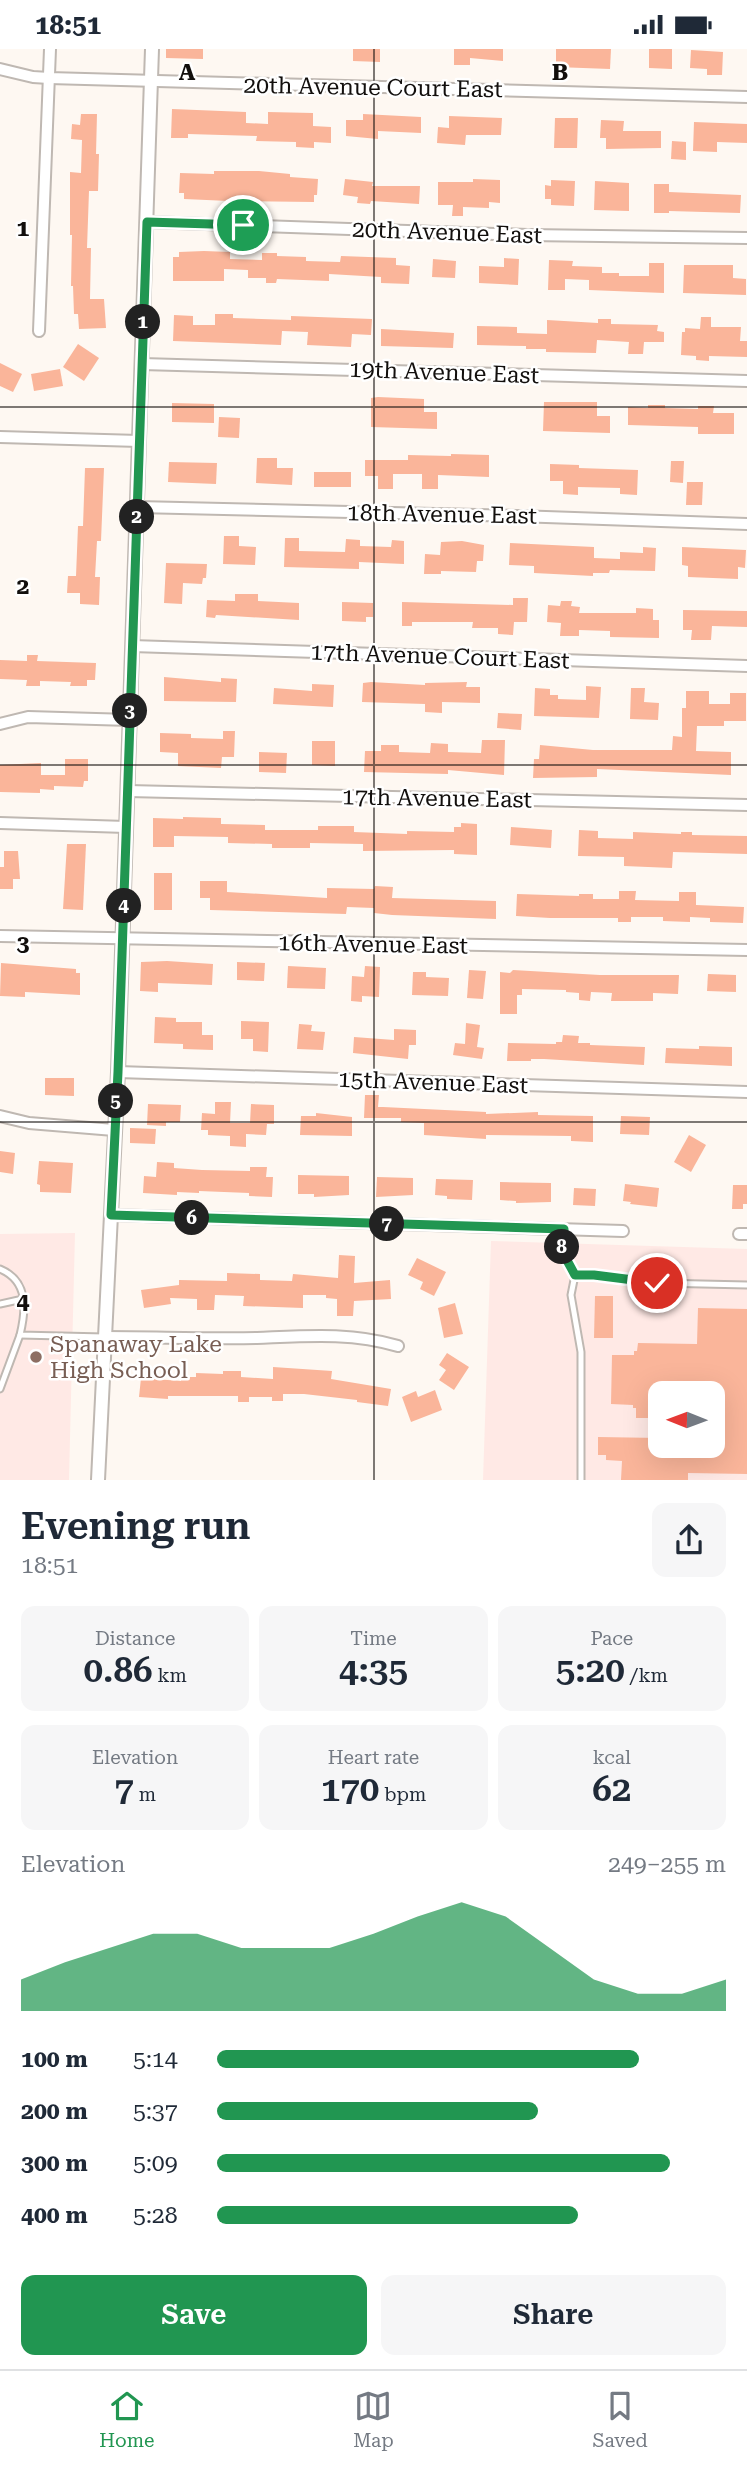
<!DOCTYPE html>
<html lang="en">
<head>
<meta charset="utf-8">
<style>
  body { margin:0; font-family:"Roboto Serif",serif; background:#f6f6f7; color:#1f2937; height:100vh; display:flex; flex-direction:column; font-size:26px; white-space:nowrap }
  * { box-sizing:border-box; margin:0 }
  p { font-size:23px; color:#747a83 }
  .icon { flex:none; width:38px; height:38px; fill:none; stroke:currentColor; stroke-width:2; stroke-linecap:round; stroke-linejoin:round }
  .map { position:relative; height:1431px; overflow:hidden }
  .drawer { display:flex; flex-direction:column; background:#fff; flex:1 }
  .drawer>* { flex:none }
  .needle { width:46px; rotate:271deg }
  .controls { position:absolute; left:648px; top:1332px; display:grid; gap:14px }
  .controls a { display:grid; place-items:center; width:77px; height:77px; border-radius:14px; background:#fff; box-shadow:0 7px 28px #0002; font-size:35px }
  .pin { position:absolute; display:grid; place-items:center; width:60px; height:60px; color:#fff; margin:-30px; border:4px solid #fff; border-radius:50%; box-shadow:0 2px 7px #0007 }
  .km { position:absolute; width:35px; height:35px; margin:-18px; border-radius:50%; background:#222; color:#fff; font-size:19px; line-height:35px; text-align:center }
  .round { display:grid; place-items:center; flex:none; width:74px; height:74px; border-radius:14px; background:#f6f6f7 }
  .head { display:flex; align-items:center; justify-content:space-between; height:119px; padding:0 21px }
  h1 { font-size:38px; font-weight:600; line-height:52px }
  .figures { display:grid; grid-template-columns:repeat(3,1fr); gap:10px; height:119px; padding:7px 21px }
  .figures div { display:grid; align-content:center; border-radius:14px; background:#f6f6f7; text-align:center }
  .figures b { font-size:35px; font-weight:600 }
  .figures small { font-size:19px; font-weight:400 }
  .figures p { font-size:19px }
  .chart { height:196px; padding:14px 21px }
  .chart p { display:flex; justify-content:space-between }
  .chart svg { width:100%; height:126px; margin-top:7px; fill:#219651; opacity:.7 }
  .primary-button { display:flex; gap:14px; margin-top:auto; padding:14px 21px }
  .primary-button a { flex:1; height:80px; border-radius:14px; background:#219651; color:#fff; font-size:28px; font-weight:600; line-height:80px; text-align:center }
  .primary-button a+a { background:#f6f6f7; color:#1f2937 }
  ul { padding:0 21px; list-style:none; font-size:23px }
  li { display:grid; grid-template-columns:112px 84px 1fr; align-items:center; height:52px }
  li i { height:18px; border-radius:9px; background:#219651 }
  .status { display:flex; justify-content:space-between; align-items:center; height:49px; padding:0 35px; background:#fff; direction:ltr }
  .status svg { height:19px; fill:currentColor }
  .dock { display:flex; justify-content:space-around; align-items:center; height:98px; border-top:2px solid #e0e1e3; background:#fff; font-size:19px; color:#747a83 }
  .dock a { display:grid; justify-items:center; gap:4px }
  .dock .current { color:#219651 }
  .map>svg:first-child { display:block }
  .education { fill:#ffe9e5; fill-rule:evenodd }
  .building { fill:#fab59a }
  .lines { fill:none; stroke-linecap:round; stroke-linejoin:round }
  .service-casing { stroke:#bfb8b2; stroke-width:9 }
  .minor-casing { stroke:#bfb8b2; stroke-width:14 }
  .tertiary-casing { stroke:#bfb8b2; stroke-width:16 }
  .service { stroke:#fff; stroke-width:5 }
  .minor { stroke:#fff; stroke-width:10 }
  .tertiary { stroke:#fff; stroke-width:12 }
  .route-casing { stroke:#fff; stroke-width:14 }
  .route { stroke:#219651; stroke-width:9 }
  .grid { fill:none; stroke:#120f0d; stroke-width:2; stroke-opacity:0.55 }
  .education-dot { fill:#8d6e63; stroke:#fff; stroke-width:2.5 }
  .labels { text-anchor:middle; stroke-width:5; stroke-linejoin:round; paint-order:stroke }
  .street-label { font-size:23px; fill:#120f0d; stroke:#fff }
  .education-label { font-size:23px; fill:#785e54; stroke:#fff; text-anchor:start }
  .grid-label { font-size:23px; text-anchor:middle; font-weight:bold; fill:#120f0d; stroke:#fff; stroke-width:5; stroke-linejoin:round; paint-order:stroke }
</style>
</head>
<body>
<div class="status"><b>18:51</b><svg viewBox="0 0 49 12"><path d="M0 12V9h3v3zM5 12V6h3v6zM10 12V3h3v9zM15 12V0h3v12zM26 1h20v11H26zM47 4h2v5h-2z"/></svg></div>
<div class="map">
<svg width="747" height="1431" viewBox="0 0 747 1431">
  <rect width="100%" height="100%" fill="#fef8f2"/>
  <g class="education">
    <polygon points="75,1184 69,1431 0,1431 0,1185"/>
    <path d="M491,1192l256,8v231h-264zM660,1344h52v52h-52z"/>
  </g>
  <g class="building">
    <polygon points="166,0 203,0 203,10 166,9"/>
    <polygon points="353,0 380,0 380,13 353,12"/>
    <polygon points="454,0 503,0 503,12 470,9 470,16 454,16"/>
    <polygon points="556,0 611,0 610,20 556,18"/>
    <polygon points="649,0 672,0 672,20 649,19"/>
    <polygon points="691,1 723,3 722,26 707,26 707,20 690,19"/>
    <polygon points="172,60 246,63 246,74 268,75 268,63 313,64 313,77 331,78 331,94 314,93 314,99 296,98 296,93 256,92 257,87 188,85 188,89 171,89"/>
    <polygon points="81,65 97,65 96,105 99,105 98,142 89,142 87,199 91,199 90,250 104,250 106,279 79,280 78,265 74,265 73,237 71,237 72,186 70,186 70,123 81,124 82,91 71,90 72,75 80,76"/>
    <polygon points="363,65 421,68 421,84 378,82 378,90 346,87 346,71 363,71"/>
    <polygon points="449,67 502,69 501,86 466,86 465,96 437,94 438,78 449,79"/>
    <polygon points="555,69 578,69 577,99 554,99"/>
    <polygon points="601,71 624,72 623,82 661,82 661,99 606,100 606,89 600,89"/>
    <polygon points="694,73 747,75 747,94 717,93 717,103 693,102"/>
    <polygon points="672,92 686,93 686,111 671,110"/>
    <polygon points="214,122 259,122 290,125 290,128 318,130 317,146 314,146 314,153 229,152 184,150 184,144 179,144 180,124 214,125"/>
    <polygon points="345,130 373,133 372,137 420,137 419,155 371,152 370,155 357,154 358,148 343,146"/>
    <polygon points="473,130 500,131 500,154 489,153 489,159 463,158 463,167 452,167 453,156 438,156 438,133 473,133"/>
    <polygon points="551,131 575,132 574,157 551,156 551,150 545,150 545,136 551,137"/>
    <polygon points="595,132 629,134 629,162 594,161"/>
    <polygon points="654,135 669,135 669,143 741,146 740,164 669,162 669,164 654,164"/>
    <polygon points="204,202 230,203 230,210 262,211 262,204 277,204 277,207 306,208 306,212 340,213 341,207 396,209 396,216 410,217 409,235 381,234 381,228 329,225 329,232 277,230 276,234 266,234 266,229 248,229 248,221 224,220 224,232 173,232 173,208 179,208 179,203"/>
    <polygon points="504,209 519,210 518,236 479,234 479,217 504,218"/>
    <polygon points="433,210 456,212 455,229 432,228"/>
    <polygon points="549,211 573,212 572,217 602,218 602,224 619,224 619,227 649,227 649,214 664,214 664,244 589,241 589,231 565,230 565,241 548,241"/>
    <polygon points="684,216 733,216 733,229 746,230 746,246 683,244"/>
    <polygon points="215,265 233,265 233,269 291,271 291,267 372,270 371,286 352,285 351,298 307,296 308,283 282,282 281,296 173,292 174,266 193,267 193,276 215,276"/>
    <polygon points="701,268 711,268 711,278 741,278 740,292 747,292 747,308 709,307 709,312 696,311 696,307 681,306 682,283 685,283 685,279 700,280"/>
    <polygon points="598,270 611,270 611,275 658,276 657,282 664,283 664,293 644,293 643,305 628,305 629,293 597,291 596,304 546,303 546,300 526,300 526,297 477,296 477,277 517,278 517,284 547,285 547,271 598,274"/>
    <polygon points="381,280 454,284 453,299 381,297"/>
    <polygon points="78,295 99,309 84,332 63,318"/>
    <polygon points="0,314 22,325 13,343 0,337"/>
    <polygon points="60,320 63,337 34,342 31,325"/>
    <polygon points="378,348 424,350 424,363 437,363 437,380 371,378 371,349"/>
    <polygon points="544,353 597,353 597,367 610,367 610,384 543,382"/>
    <polygon points="172,354 214,355 214,374 172,373"/>
    <polygon points="648,356 665,356 665,359 698,360 698,357 714,357 713,364 734,364 734,385 698,385 698,378 628,376 628,358 648,359"/>
    <polygon points="219,368 240,369 239,389 218,388"/>
    <polygon points="451,405 489,406 489,428 438,426 438,440 422,440 422,425 393,425 393,440 378,440 378,427 365,427 365,411 408,411 408,406 451,407"/>
    <polygon points="257,409 277,409 277,419 293,419 292,436 256,434"/>
    <polygon points="671,412 684,412 683,434 670,433"/>
    <polygon points="169,413 217,414 216,435 168,433"/>
    <polygon points="550,415 579,416 579,419 638,421 637,446 620,445 620,439 578,438 578,446 563,445 563,432 550,432"/>
    <polygon points="85,419 104,419 101,492 97,492 95,528 100,528 99,556 80,555 80,544 67,544 68,527 76,527 78,477 83,477"/>
    <rect x="314" y="423" width="37" height="15"/>
    <polygon points="687,433 703,433 702,456 686,456"/>
    <polygon points="224,487 239,487 239,497 256,498 255,516 223,515"/>
    <polygon points="285,489 299,489 299,502 345,503 346,490 360,491 360,497 391,498 392,491 404,492 404,515 359,513 359,520 284,518"/>
    <polygon points="462,492 484,496 483,512 477,512 476,523 441,522 441,525 424,525 425,505 440,506 441,493"/>
    <polygon points="510,494 594,498 594,509 620,510 620,503 643,504 643,498 656,499 655,522 610,521 609,524 593,524 593,527 534,524 534,517 509,516"/>
    <polygon points="682,498 746,501 745,519 738,518 738,530 688,528 688,517 682,516"/>
    <polygon points="166,514 207,515 206,529 203,529 202,535 183,534 182,555 164,554"/>
    <polygon points="235,545 258,545 258,552 299,554 299,571 216,566 215,569 206,568 207,551 235,552"/>
    <polygon points="513,549 528,549 527,573 514,573 513,586 498,585 498,579 472,579 473,573 412,573 412,577 402,577 402,553 513,556"/>
    <polygon points="561,552 572,552 571,557 580,558 579,564 636,564 636,559 653,560 653,571 659,571 659,589 610,588 610,582 579,581 579,587 560,587 561,574 547,573 548,556 560,557"/>
    <polygon points="342,553 373,554 373,568 366,568 366,573 342,572"/>
    <polygon points="683,561 747,562 747,578 712,577 711,591 691,591 692,581 683,581"/>
    <polygon points="27,606 38,606 37,612 96,614 95,631 87,631 87,637 70,637 71,633 40,632 40,637 26,637 27,631 0,630 0,611 27,612"/>
    <polygon points="164,628 221,633 221,629 237,630 236,653 164,652"/>
    <polygon points="371,633 425,636 425,634 467,633 466,638 480,638 480,654 442,653 442,664 425,663 425,655 362,653 363,634"/>
    <polygon points="312,635 334,636 333,658 273,655 274,639 312,642"/>
    <polygon points="586,637 601,638 599,669 534,667 535,639 550,640 550,646 558,646 558,650 586,651"/>
    <polygon points="631,639 645,639 644,653 659,654 658,671 630,670"/>
    <polygon points="686,642 709,642 709,655 730,655 730,644 746,644 746,672 724,672 724,677 697,677 696,702 731,703 731,726 597,720 597,728 533,729 534,710 539,710 540,696 593,701 672,701 673,687 682,688 682,659 686,659"/>
    <polygon points="498,664 522,665 521,681 497,679"/>
    <polygon points="223,682 235,682 234,708 222,708 221,719 178,717 178,704 160,703 160,684 191,685 191,689 223,690"/>
    <polygon points="482,691 505,691 504,726 448,721 448,725 364,723 365,702 381,702 381,696 399,696 399,703 430,704 431,694 448,695 448,703 481,704"/>
    <polygon points="312,692 335,692 335,717 312,716"/>
    <polygon points="259,703 287,704 286,724 259,723"/>
    <polygon points="65,710 88,710 88,732 84,732 83,738 54,737 54,741 40,740 40,744 0,743 0,716 41,714 41,726 65,726"/>
    <polygon points="183,768 221,769 221,775 265,776 265,781 318,781 318,777 354,777 354,783 407,785 407,782 454,783 454,778 461,778 461,774 477,775 477,806 454,805 454,801 363,802 363,795 310,794 310,799 272,799 272,795 228,794 228,788 174,787 174,798 153,798 153,769 183,770"/>
    <polygon points="511,778 552,781 551,799 510,796"/>
    <polygon points="579,781 598,782 598,789 633,790 633,783 681,785 681,783 692,783 692,786 747,787 747,805 673,803 672,819 624,817 624,808 578,807"/>
    <polygon points="67,795 86,795 83,861 63,860"/>
    <polygon points="4,802 18,802 20,830 13,830 13,840 0,840 0,818 4,818"/>
    <rect x="154" y="824" width="18" height="37"/>
    <polygon points="200,832 227,832 227,843 327,849 327,839 374,840 375,837 393,838 392,849 496,852 496,870 392,866 374,864 374,859 347,858 346,865 210,861 210,849 200,849"/>
    <polygon points="619,842 636,842 635,851 679,852 679,843 696,843 696,856 744,858 743,874 710,873 710,869 690,868 690,873 663,872 663,868 631,868 631,873 618,873 618,869 550,869 516,867 517,845 579,847 579,845 593,845 593,850 619,850"/>
    <polygon points="167,912 213,915 212,936 158,934 158,943 140,942 141,913"/>
    <polygon points="237,913 265,914 264,932 237,931"/>
    <polygon points="1,914 76,920 76,924 80,924 80,946 25,943 25,948 0,947"/>
    <polygon points="288,917 326,919 325,940 287,939"/>
    <polygon points="365,917 380,918 379,948 362,947 362,953 351,952 352,927 364,928"/>
    <polygon points="469,921 486,922 483,950 467,949"/>
    <polygon points="513,921 600,926 679,926 678,945 653,944 653,952 611,952 612,944 591,943 590,952 579,951 579,944 566,943 566,941 522,940 522,946 517,946 517,965 500,965 500,923 510,924"/>
    <polygon points="413,923 426,923 426,928 449,929 448,947 412,946"/>
    <polygon points="708,925 736,926 736,943 707,942"/>
    <polygon points="155,968 176,969 176,973 202,973 202,986 213,986 213,1001 183,1000 183,995 154,994"/>
    <polygon points="241,972 269,973 268,1003 253,1002 253,990 241,990"/>
    <polygon points="466,974 480,976 477,998 484,999 482,1010 453,1006 455,994 465,995"/>
    <polygon points="299,975 312,976 311,982 325,983 323,1001 297,1000"/>
    <polygon points="394,980 416,981 416,996 409,996 408,1010 353,1004 354,988 394,991"/>
    <polygon points="563,986 579,987 578,994 590,994 590,996 645,998 644,1016 544,1010 531,1010 531,1012 507,1012 508,994 556,995 556,993 562,993"/>
    <polygon points="699,997 732,998 732,1017 665,1014 666,999 699,1000"/>
    <polygon points="45,1029 74,1029 74,1047 45,1046"/>
    <polygon points="365,1046 379,1046 378,1058 383,1058 486,1063 486,1065 538,1063 538,1066 593,1067 593,1093 571,1092 571,1087 486,1086 486,1090 424,1086 424,1074 401,1073 401,1069 364,1069"/>
    <polygon points="215,1053 231,1053 230,1074 250,1074 251,1055 274,1056 274,1075 267,1075 266,1086 246,1085 246,1098 230,1097 230,1087 208,1086 208,1081 201,1081 202,1064 215,1065"/>
    <polygon points="148,1055 181,1056 180,1073 166,1073 166,1077 147,1076"/>
    <polygon points="316,1064 352,1068 352,1087 300,1086 301,1067 316,1067"/>
    <polygon points="621,1067 650,1068 649,1086 620,1085"/>
    <polygon points="130,1079 156,1080 155,1095 130,1094"/>
    <polygon points="689,1086 706,1096 691,1123 674,1113"/>
    <polygon points="0,1102 15,1104 13,1125 0,1123"/>
    <polygon points="39,1112 73,1114 71,1144 40,1143 40,1136 37,1135"/>
    <polygon points="157,1113 174,1114 174,1119 202,1121 250,1122 250,1118 267,1118 266,1128 273,1128 272,1148 249,1147 249,1144 199,1142 199,1144 177,1143 177,1146 143,1144 144,1127 156,1128"/>
    <polygon points="298,1126 349,1127 349,1146 314,1148 314,1145 298,1145"/>
    <polygon points="377,1128 413,1129 413,1146 376,1148"/>
    <polygon points="436,1130 473,1131 472,1151 447,1150 447,1147 435,1146"/>
    <polygon points="500,1133 551,1134 551,1153 516,1154 516,1152 500,1151"/>
    <polygon points="625,1135 659,1139 657,1158 630,1155 631,1153 623,1152"/>
    <polygon points="733,1136 747,1136 747,1155 743,1155 743,1160 732,1160"/>
    <polygon points="574,1139 596,1140 595,1157 573,1156"/>
    <polygon points="339,1206 355,1207 354,1234 390,1231 391,1250 354,1252 353,1267 337,1267 337,1250 326,1249 326,1246 303,1246 303,1259 243,1257 244,1247 215,1246 214,1261 197,1261 197,1250 170,1249 171,1255 144,1259 141,1241 179,1236 179,1231 227,1232 227,1224 260,1225 260,1231 292,1232 293,1225 338,1229"/>
    <polygon points="417,1209 446,1223 434,1247 420,1240 423,1233 408,1226"/>
    <polygon points="595,1247 613,1247 613,1289 594,1289"/>
    <polygon points="455,1254 463,1285 444,1289 438,1259"/>
    <polygon points="698,1259 747,1260 747,1425 688,1424 688,1431 621,1431 622,1412 606,1411 606,1406 598,1406 598,1388 660,1389 660,1396 712,1396 712,1344 660,1344 660,1369 636,1369 636,1359 633,1359 633,1356 611,1355 612,1306 634,1306 634,1302 637,1302 638,1294 697,1295"/>
    <polygon points="447,1304 469,1318 454,1341 439,1331 446,1321 439,1316"/>
    <polygon points="273,1318 332,1322 331,1330 391,1340 388,1357 357,1353 357,1351 304,1345 283,1345 283,1352 272,1352 272,1348 249,1348 249,1353 238,1353 238,1347 168,1347 168,1350 139,1348 141,1329 181,1332 181,1328 196,1328 196,1324 223,1325 223,1322 241,1322 241,1328 273,1330"/>
    <polygon points="435,1341 442,1361 411,1373 402,1348 416,1342 418,1348"/>
  </g>
  <g class="lines">
    <g class="service-casing">
      <g id="service">
        <polyline points="563,1181 563,1204 575,1226 594,1226 657,1234 747,1236"/>
        <path d="M0,1220c29,12 26,41 20,66l84,2"/>
        <polyline points="575,1226 571,1246 581,1303 581,1431"/>
        <polyline points="0,1255 23,1250"/>
        <polyline points="0,1340 20,1286"/>
      </g>
    </g>
    <g class="minor-casing">
      <g id="minor">
        <polyline points="0,20 33,28 49,29 747,48"/>
        <polyline points="147,173 528,186 747,189"/>
        <polyline points="39,282 50,0"/>
        <polyline points="142,315 747,332"/>
        <polyline points="0,388 139,392"/>
        <polyline points="137,458 517,467 747,475"/>
        <polyline points="132,597 747,617"/>
        <polyline points="0,675 28,668 130,671"/>
        <polyline points="128,742 747,756"/>
        <polyline points="0,774 126,778"/>
        <polyline points="0,887 747,901"/>
        <polyline points="118,1023 747,1043"/>
        <polyline points="0,1067 29,1074 114,1081"/>
        <polyline points="111,1166 623,1182"/>
        <polyline points="739,1185 747,1185"/>
        <path d="M105,1288c51,0 102,2 152,1 49,-2 94,-6 141,8"/>
      </g>
    </g>
    <g class="tertiary-casing">
      <polyline id="tertiary" points="98,1431 118,1023 152,0"/>
    </g>
    <use href="#service" class="service"/>
    <use href="#minor" class="minor"/>
    <use href="#tertiary" class="tertiary"/>
  </g>
  <g class="lines">
    <g class="route-casing">
      <polyline id="route" points="243,176 147,173 118,1023 111,1166 564,1180 563,1204 575,1226 594,1226 657,1234"/>
    </g>
    <use href="#route" class="route"/>
  </g>
  <path class="grid" d="M374,0v1431M0,358h747M0,716h747M0,1073h747"/>
  <circle class="education-dot" cx="36" cy="1308" r="7"/>
  <g class="labels">
    <g class="street-label">
      <text transform="translate(373 38) rotate(1)" y="8">20th Avenue Court East</text>
      <text transform="translate(447 183) rotate(2)" y="8">20th Avenue East</text>
      <text transform="translate(444 323) rotate(2)" y="8">19th Avenue East</text>
      <text transform="translate(442 465) rotate(1)" y="8">18th Avenue East</text>
      <text transform="translate(440 607) rotate(2)" y="8">17th Avenue Court East</text>
      <text transform="translate(437 749) rotate(1)" y="8">17th Avenue East</text>
      <text transform="translate(373 895) rotate(1)" y="8">16th Avenue East</text>
      <text transform="translate(433 1033) rotate(2)" y="8">15th Avenue East</text>
    </g>
    <g class="education-label">
      <text x="50" y="1303">Spanaway Lake<tspan x="50" dy="26">High School</tspan></text>
    </g>
  </g>
  <g class="grid-label">
    <text x="187" y="31">A</text>
    <text x="560" y="31">B</text>
    <text x="23" y="187">1</text>
    <text x="23" y="545">2</text>
    <text x="23" y="902">3</text>
    <text x="23" y="1260">4</text>
  </g>
</svg>
<div class="controls">
<a><svg class="needle" viewBox="-14 -14 28 28"><path d="M0-13l5 13h-10z" fill="#e53935"/><path d="M0 13l5-13h-10z" fill="#747a83"/></svg></a>
</div>
<div class="pin" style="left:243px;top:176px;background:#1e9e55"><svg class="icon" aria-label="arrive" viewBox="0 0 24 24"><path d="M6 21V4h12l-3 4 3 4H6"/></svg></div>
<div class="pin" style="left:657px;top:1234px;background:#d93025"><svg class="icon" aria-label="check" viewBox="0 0 24 24"><path d="M5 12l5 5 9-10"/></svg></div>
<b class="km" style="left:143px;top:273px">1</b>
<b class="km" style="left:137px;top:468px">2</b>
<b class="km" style="left:130px;top:662px">3</b>
<b class="km" style="left:124px;top:857px">4</b>
<b class="km" style="left:116px;top:1052px">5</b>
<b class="km" style="left:192px;top:1169px">6</b>
<b class="km" style="left:387px;top:1175px">7</b>
<b class="km" style="left:562px;top:1198px">8</b>
</div>
<section class="drawer">
<div class="head"><div><h1>Evening run</h1><p>18:51</p></div><a class="round"><svg class="icon" aria-label="share" viewBox="0 0 24 24"><path d="M12 15V3M7 8l5-5 5 5M5 13v7h14v-7"/></svg></a></div>
<div class="figures">
<div><p>Distance</p><b>0.86<small> km</small></b></div>
<div><p>Time</p><b>4:35</b></div>
<div><p>Pace</p><b>5:20<small> /km</small></b></div>
</div>
<div class="figures">
<div><p>Elevation</p><b>7<small> m</small></b></div>
<div><p>Heart rate</p><b>170<small> bpm</small></b></div>
<div><p>kcal</p><b>62</b></div>
</div>
<div class="chart"><p><span>Elevation</span>249–255 m</p>
<svg viewBox="0 0 160 44" preserveAspectRatio="none"><path d="M0 44V33L10 27L20 22L30 17L40 17L50 22L60 22L70 22L80 17L90 11L100 6L110 11L120 22L130 33L140 38L150 38L160 33V44z"/></svg>
</div>
<ul>
<li><b>100 m</b>5:14<i style="width:83%"></i></li>
<li><b>200 m</b>5:37<i style="width:63%"></i></li>
<li><b>300 m</b>5:09<i style="width:89%"></i></li>
<li><b>400 m</b>5:28<i style="width:71%"></i></li>
</ul>
<div class="primary-button"><a>Save</a><a>Share</a></div>
</section>
<nav class="dock">
<a class="current"><svg class="icon" aria-label="home" viewBox="0 0 24 24"><path d="M3 11l9-7 9 7M6 9v11h12V9"/></svg>Home</a>
<a><svg class="icon" aria-label="map" viewBox="0 0 24 24"><path d="M3 6l6-2 6 2 6-2v14l-6 2-6-2-6 2zM9 4v14M15 6v14"/></svg>Map</a>
<a><svg class="icon" aria-label="saved" viewBox="0 0 24 24"><path d="M7 4h10v16l-5-4-5 4z"/></svg>Saved</a>
</nav>
</body>
</html>
